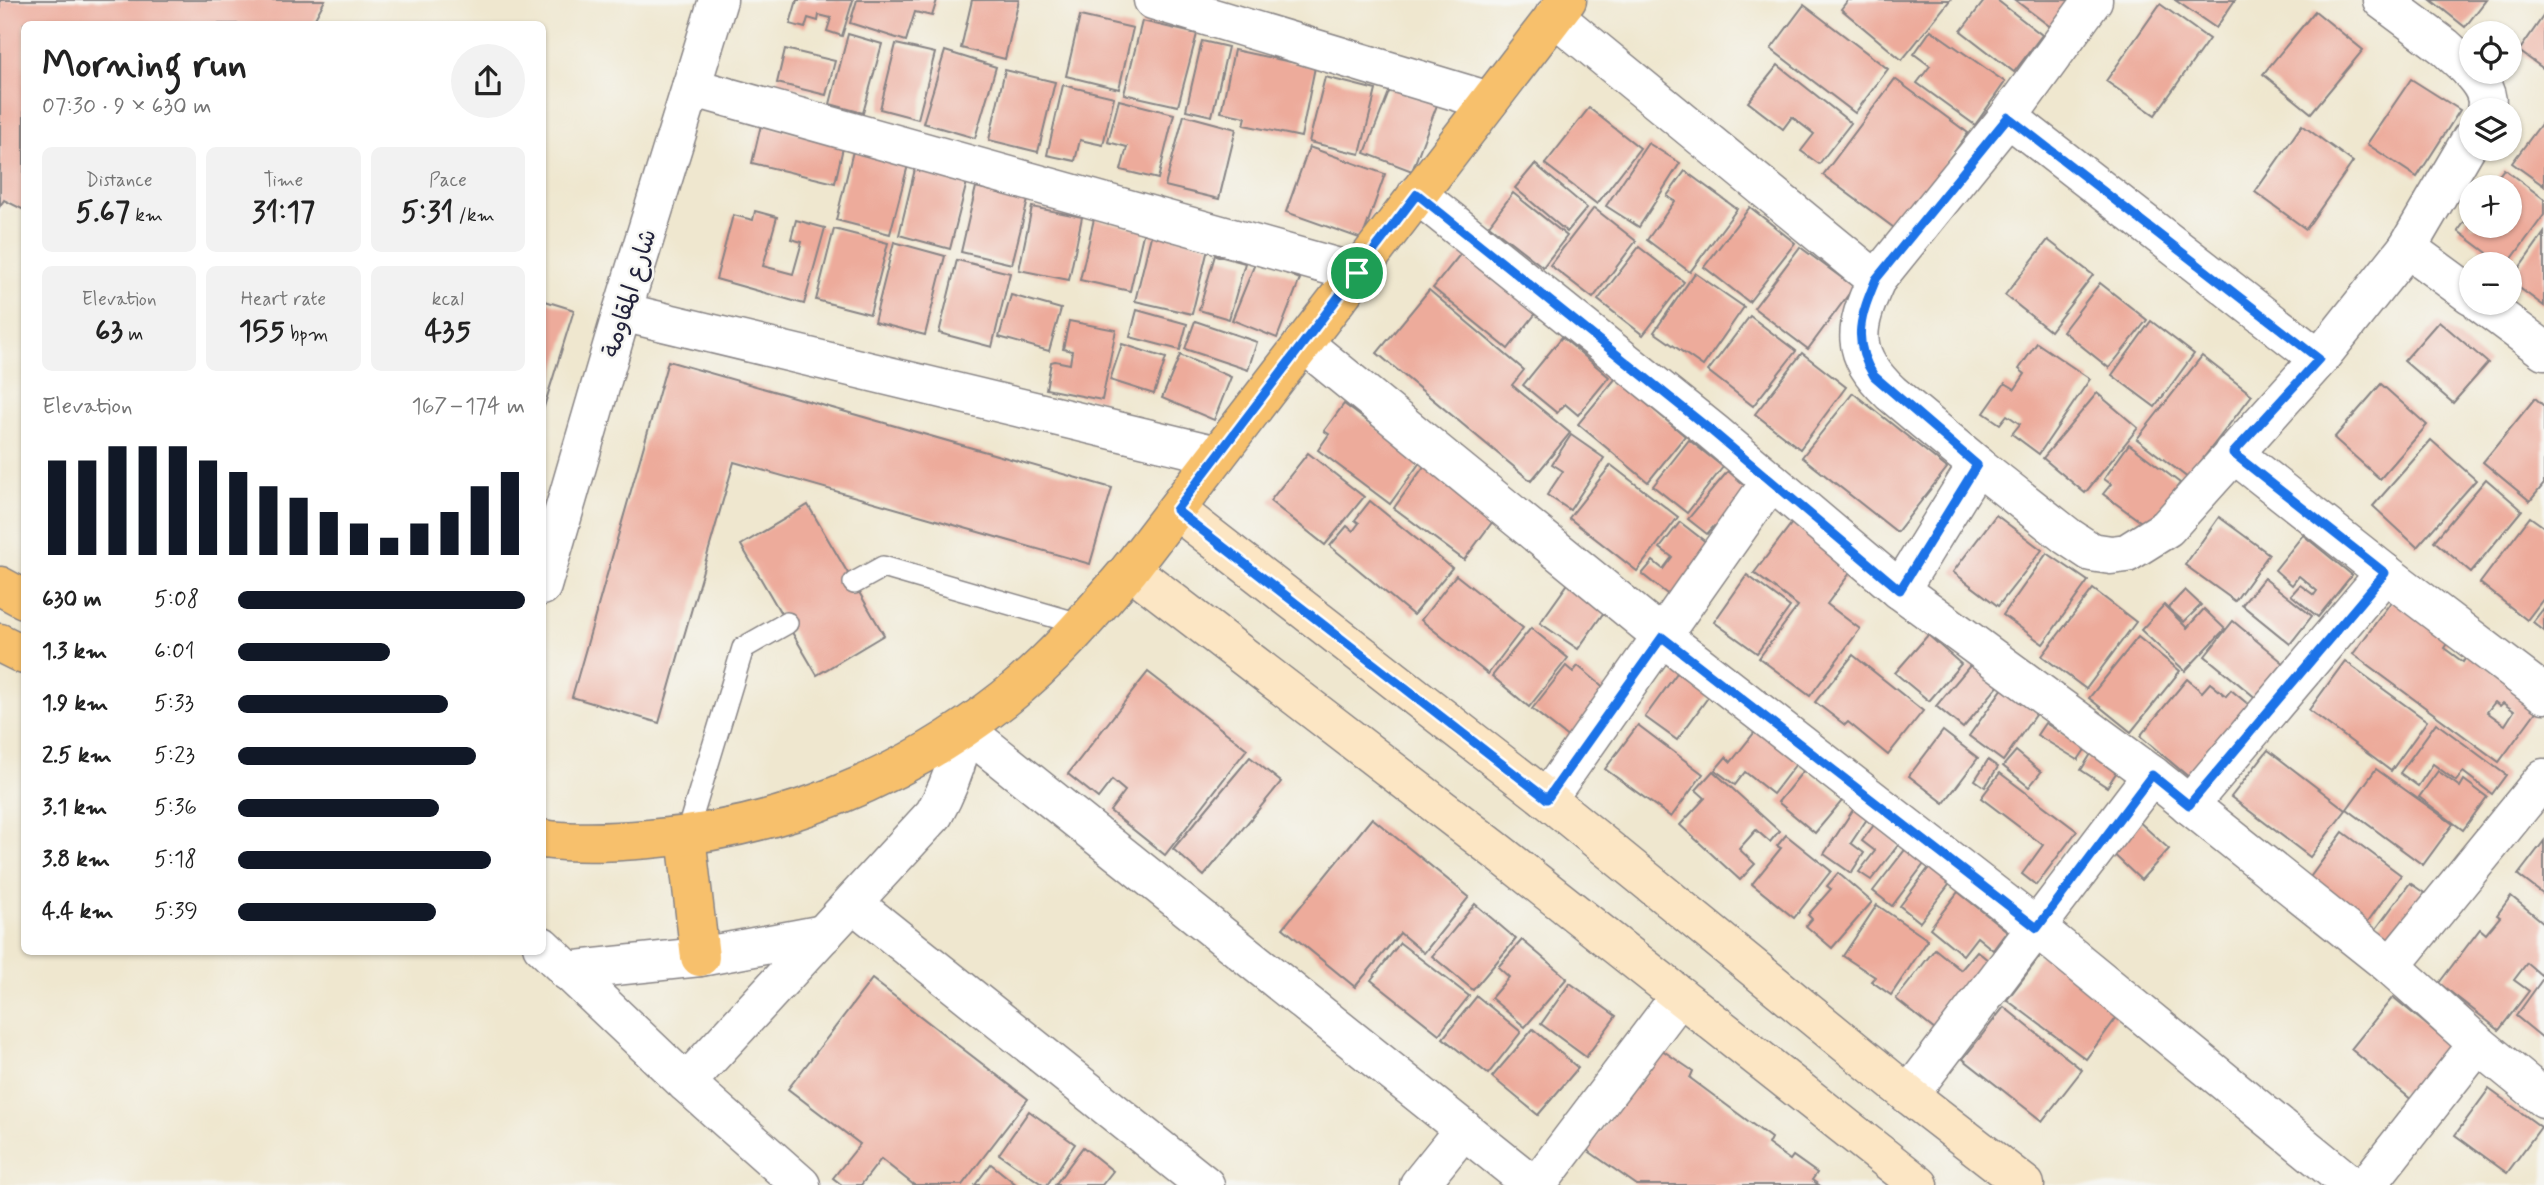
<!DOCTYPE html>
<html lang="en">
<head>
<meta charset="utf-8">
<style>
  body { margin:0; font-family:Mynerve,"Playpen Sans Arabic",sans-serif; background:#f2f2f2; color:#222; height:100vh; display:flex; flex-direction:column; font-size:26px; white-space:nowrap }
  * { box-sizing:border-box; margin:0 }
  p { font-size:23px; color:#767676 }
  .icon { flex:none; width:38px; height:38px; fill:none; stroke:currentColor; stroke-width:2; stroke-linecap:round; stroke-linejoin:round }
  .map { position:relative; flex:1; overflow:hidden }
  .sheet { position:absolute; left:21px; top:21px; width:525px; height:934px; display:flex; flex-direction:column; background:#fff; border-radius:10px; box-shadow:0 2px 5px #0004 }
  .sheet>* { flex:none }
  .controls { position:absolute; left:2459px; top:21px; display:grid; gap:14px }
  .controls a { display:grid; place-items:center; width:63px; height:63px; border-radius:50%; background:#fff; box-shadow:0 2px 5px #0004; font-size:35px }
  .pin { position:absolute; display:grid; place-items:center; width:60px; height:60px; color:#fff; margin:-30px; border:4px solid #fff; border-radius:50%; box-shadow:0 2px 7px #0007 }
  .round { display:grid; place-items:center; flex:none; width:74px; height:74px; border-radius:37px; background:#f2f2f2 }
  .summary { display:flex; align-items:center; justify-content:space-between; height:119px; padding:0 21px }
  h1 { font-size:38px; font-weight:700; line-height:52px }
  .figures { display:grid; grid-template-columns:repeat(3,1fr); gap:10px; height:119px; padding:7px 21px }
  .figures div { display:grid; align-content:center; border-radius:10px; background:#f2f2f2; text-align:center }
  .figures b { font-size:30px; font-weight:700 }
  .figures small { font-size:19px; font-weight:400 }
  .figures p { font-size:19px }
  .chart { height:196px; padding:14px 21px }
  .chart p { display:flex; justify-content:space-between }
  .chart svg { width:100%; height:126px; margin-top:7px; stroke:#111827; stroke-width:6 }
  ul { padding:0 21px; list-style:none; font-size:23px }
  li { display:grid; grid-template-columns:112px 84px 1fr; align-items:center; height:52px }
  li i { height:18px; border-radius:9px; background:#111827 }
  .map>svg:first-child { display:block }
  .building { fill:#edab9b; fill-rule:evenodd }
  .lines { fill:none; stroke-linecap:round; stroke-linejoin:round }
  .lane-casing { stroke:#888485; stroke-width:24 }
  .street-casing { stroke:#888485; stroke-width:41 }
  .secondary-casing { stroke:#888485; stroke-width:41 }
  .primary-casing { stroke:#888485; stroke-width:41 }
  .lane { stroke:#fff; stroke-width:21 }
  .street { stroke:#fff; stroke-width:38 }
  .secondary { stroke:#fce6c4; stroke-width:38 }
  .primary { stroke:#f7c06c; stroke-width:38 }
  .route-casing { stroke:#fff; stroke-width:14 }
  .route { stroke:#1a73e8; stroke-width:9 }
  .labels { text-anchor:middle; stroke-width:5; stroke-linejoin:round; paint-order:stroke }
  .street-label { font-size:24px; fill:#22223b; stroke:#f6f6f2 }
</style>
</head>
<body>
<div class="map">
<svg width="2544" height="1185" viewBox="0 0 2544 1185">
  <rect width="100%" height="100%" fill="#f6f6f2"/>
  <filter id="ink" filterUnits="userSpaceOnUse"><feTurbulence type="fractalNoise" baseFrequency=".0143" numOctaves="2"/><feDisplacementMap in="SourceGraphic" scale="14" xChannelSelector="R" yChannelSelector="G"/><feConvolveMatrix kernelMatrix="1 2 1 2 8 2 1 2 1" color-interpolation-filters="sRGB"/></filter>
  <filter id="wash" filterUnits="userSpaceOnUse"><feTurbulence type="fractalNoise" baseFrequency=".00686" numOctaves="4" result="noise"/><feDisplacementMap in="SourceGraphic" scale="28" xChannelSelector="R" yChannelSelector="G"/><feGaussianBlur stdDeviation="1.57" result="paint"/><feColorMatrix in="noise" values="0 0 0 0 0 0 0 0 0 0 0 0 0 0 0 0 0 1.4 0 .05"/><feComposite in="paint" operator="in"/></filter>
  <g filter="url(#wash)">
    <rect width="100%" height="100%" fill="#efe7cf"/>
    <g id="blocks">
      <g class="building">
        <polygon points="0,0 325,0 312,24 24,24 24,210 4,200 0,206"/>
        <polygon points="797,0 853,0 842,36 827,31 831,18 819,15 818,21 808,18 805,28 790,24"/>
        <polygon points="857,0 937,0 932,16 915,12 906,41 850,23"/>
        <polygon points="972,0 1019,0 1005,59 961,48"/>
        <polygon points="1848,0 1950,0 1902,60 1841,9"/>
        <polygon points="1985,0 1997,0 2042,35 2014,72 1961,31"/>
        <polygon points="2015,0 2072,0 2052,28"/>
        <polygon points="2175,0 2235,0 2216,28"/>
        <polygon points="2431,0 2486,0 2465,27"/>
        <polygon points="2160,4 2209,39 2155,115 2106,81"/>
        <polygon points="1804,5 1888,69 1855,113 1771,49"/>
        <polygon points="2315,11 2363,50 2311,113 2263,74"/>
        <polygon points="2544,15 2544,69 2519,51"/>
        <polygon points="1080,16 1133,28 1119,89 1066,76"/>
        <polygon points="1142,21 1197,34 1178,106 1124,94"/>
        <polygon points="1931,30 2005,82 1975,125 1917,83 1930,66 1914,54"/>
        <polygon points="848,34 882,44 863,113 830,104"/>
        <polygon points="1202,41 1228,47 1212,116 1186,110"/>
        <polygon points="896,44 935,53 918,119 880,109"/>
        <polygon points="785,49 835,61 826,95 777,83"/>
        <polygon points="1234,50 1315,67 1301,137 1244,125 1246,117 1221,112"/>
        <polygon points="945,51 996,67 975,138 923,123"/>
        <polygon points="1778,65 1851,123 1819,164 1801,151 1814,134 1792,117 1783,129 1748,102"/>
        <polygon points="1005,70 1055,82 1038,152 989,140"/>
        <polygon points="1325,77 1376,90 1360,154 1309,142"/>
        <polygon points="1895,79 1968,133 1897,230 1823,175"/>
        <polygon points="2411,79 2460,110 2417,177 2367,144"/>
        <polygon points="1063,85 1114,97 1103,145 1080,140 1075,161 1047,155"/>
        <polygon points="1391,87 1437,105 1412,171 1365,153"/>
        <polygon points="1119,100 1174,114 1158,179 1121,170 1127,147 1108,142"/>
        <polygon points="1589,108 1640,148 1597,204 1545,164"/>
        <polygon points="1184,115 1236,129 1219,199 1165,186"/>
        <polygon points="2544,120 2544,186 2512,163"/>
        <polygon points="761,125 844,143 835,183 752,163"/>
        <polygon points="2302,125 2353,162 2306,229 2255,192"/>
        <polygon points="1648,143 1680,163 1639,227 1606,206"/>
        <polygon points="1309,147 1385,174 1362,239 1286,212"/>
        <polygon points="853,151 908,165 890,234 836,220"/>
        <polygon points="1535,164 1587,208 1567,232 1515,188"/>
        <polygon points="915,169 967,182 950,249 899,235"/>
        <polygon points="2504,169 2544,199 2544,215 2508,264 2502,264 2458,231 2471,213 2471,226 2510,226 2510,187 2490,187"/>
        <polygon points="1685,171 1737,209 1690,272 1647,240 1675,201 1667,196"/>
        <polygon points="976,187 1028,200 1012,264 961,252"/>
        <polygon points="1513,193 1567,236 1543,267 1489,225"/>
        <polygon points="1032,207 1082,217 1069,280 1019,270"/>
        <polygon points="1750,207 1795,243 1749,302 1704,267"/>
        <polygon points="1594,208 1636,241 1593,298 1550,265"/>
        <polygon points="755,211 777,217 763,266 793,274 802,242 791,239 796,220 825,228 804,304 716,279 733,215 753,220"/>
        <polygon points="1094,219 1144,230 1130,291 1080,280"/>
        <polygon points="834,229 888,243 870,314 816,300"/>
        <polygon points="1152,232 1209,245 1192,314 1135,301"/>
        <polygon points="2544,233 2544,306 2510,281"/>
        <polygon points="2048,240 2093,275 2050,331 2005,295"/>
        <polygon points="894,242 945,256 925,335 874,322"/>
        <polygon points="1639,247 1684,282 1643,335 1598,300"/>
        <polygon points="1800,247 1854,287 1808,349 1754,308"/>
        <polygon points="1462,252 1537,312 1508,349 1433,288"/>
        <polygon points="1215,255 1245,263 1229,319 1199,310"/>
        <polygon points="957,260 1010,273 992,347 939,333"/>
        <polygon points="1256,261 1300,279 1277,338 1232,320"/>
        <polygon points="1695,273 1744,307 1703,366 1654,332"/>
        <polygon points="2100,283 2147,320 2109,368 2063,331"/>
        <polygon points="1429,290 1524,370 1512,385 1570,433 1531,481 1377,353"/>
        <polygon points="1011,295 1061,309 1049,351 999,337"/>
        <polygon points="542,300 574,310 543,410 542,409"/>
        <polygon points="1137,310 1187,324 1180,350 1130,337"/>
        <polygon points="1750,316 1796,351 1753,406 1708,371"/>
        <polygon points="1069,321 1116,330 1102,400 1046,389 1051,362 1055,361 1070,364 1072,351 1063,349"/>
        <polygon points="1195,321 1257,342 1248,370 1185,349"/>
        <polygon points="2151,321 2194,354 2155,407 2112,375"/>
        <polygon points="2439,321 2488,363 2453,403 2404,361"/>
        <polygon points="1562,337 1609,377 1578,415 1565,404 1557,413 1523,385"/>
        <polygon points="2037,343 2090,379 2039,454 2012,434 2020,424 2007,415 2000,424 1984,413 2005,383 2015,389 2025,374 2019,369"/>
        <polygon points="1122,344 1166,358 1154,394 1110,380"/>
        <polygon points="1802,353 1846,387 1800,449 1755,414"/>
        <polygon points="1180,355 1231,377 1214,420 1162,398"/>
        <polygon points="2202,356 2252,395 2188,478 2137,439"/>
        <polygon points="668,361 1112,488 1090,564 734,462 659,723 572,697"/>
        <polygon points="1616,378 1685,436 1648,482 1578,424"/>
        <polygon points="2381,384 2427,425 2380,479 2334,438"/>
        <polygon points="1853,393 1947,468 1897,532 1802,457"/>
        <polygon points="2097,393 2138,428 2085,493 2043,458"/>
        <polygon points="2535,398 2544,406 2544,484 2530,501 2483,462"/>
        <polygon points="1344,404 1421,461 1390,504 1318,450 1329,434 1324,431"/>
        <polygon points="1571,435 1604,458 1570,510 1547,495 1563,471 1552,464"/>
        <polygon points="1689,440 1723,467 1687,513 1653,486"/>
        <polygon points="2431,440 2476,480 2417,547 2373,506"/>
        <polygon points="2129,444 2180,483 2148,527 2103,494 2111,484 2104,479"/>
        <polygon points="1308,453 1364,497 1325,545 1270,501"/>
        <polygon points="1425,465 1496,517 1464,560 1394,508"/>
        <polygon points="1611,465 1678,517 1637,571 1569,518"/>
        <polygon points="1728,471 1755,494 1723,533 1714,526 1707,534 1688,519"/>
        <polygon points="2486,479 2522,510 2471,572 2434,541"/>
        <polygon points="1370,501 1452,568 1413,615 1330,546 1347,526 1353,531 1359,523 1355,520"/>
        <polygon points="808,505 884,635 817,675 741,545"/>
        <polygon points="1996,515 2042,550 1998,606 1953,572"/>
        <polygon points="2219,517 2269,554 2235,601 2185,565"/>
        <polygon points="2530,517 2544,527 2544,598 2527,620 2480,583"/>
        <polygon points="1680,522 1716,550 1676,601 1642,574 1653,561 1663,569 1672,557 1660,548"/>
        <polygon points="1792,523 1853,569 1827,604 1860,629 1810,696 1759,658 1798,606 1754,573"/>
        <polygon points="2303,535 2352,575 2318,617 2291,595 2300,585 2314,595 2317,591 2299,576 2292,585 2275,570"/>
        <polygon points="2047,553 2088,581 2043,644 2003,615"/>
        <polygon points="1456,575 1523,628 1488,674 1421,620"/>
        <polygon points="1747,575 1790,607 1757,653 1714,622"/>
        <polygon points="1572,578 1609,605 1578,649 1540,623"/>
        <polygon points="2264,578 2312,616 2290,644 2242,605"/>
        <polygon points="2093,589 2136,622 2086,689 2042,656"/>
        <polygon points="2185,590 2201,605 2184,622 2168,608"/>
        <path d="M2394,598l56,41 -6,9 19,14 6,-9 71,53 -41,56 -146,-108zM2495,702l5,4 3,-3 11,8 -9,14 -18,-13z"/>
        <polygon points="2164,605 2187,628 2204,609 2225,629 2185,671 2141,630"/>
        <polygon points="2544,608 2544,631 2533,622"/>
        <polygon points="2233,621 2286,665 2257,699 2205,656"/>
        <polygon points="1531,628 1568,658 1529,707 1492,676"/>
        <polygon points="1928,635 1961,664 1929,701 1895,673"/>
        <polygon points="2138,637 2180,671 2131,732 2089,698"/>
        <polygon points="1853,655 1923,711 1888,755 1848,722 1845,725 1815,702"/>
        <polygon points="2345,661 2427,721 2391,771 2309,710"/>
        <polygon points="1973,662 2000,684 1963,728 1936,706"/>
        <polygon points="1566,666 1573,672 1578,666 1607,690 1569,738 1532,709"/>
        <polygon points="1148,672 1247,749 1165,855 1110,811 1125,791 1112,780 1098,798 1068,774"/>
        <polygon points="1677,673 1709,696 1677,740 1645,717"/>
        <polygon points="2187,679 2202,692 2210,683 2226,696 2231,690 2249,705 2190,778 2140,736"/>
        <polygon points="2003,688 2037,712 2003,761 1969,736"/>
        <polygon points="2045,723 2086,748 2078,760 2037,735"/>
        <polygon points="2436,723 2506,775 2492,794 2463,772 2456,781 2433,764 2418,786 2400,773"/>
        <polygon points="1638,725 1703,774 1671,817 1605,769"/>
        <polygon points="1758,728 1799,760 1773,794 1745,772 1735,785 1715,770 1726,757 1731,762"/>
        <polygon points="1943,731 1978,758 1944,803 1909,776"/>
        <polygon points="2268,750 2346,810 2310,857 2231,797"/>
        <polygon points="2016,751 2041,772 2029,787 2003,766"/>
        <polygon points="2091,754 2116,773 2107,787 2081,770"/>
        <polygon points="1250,757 1281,782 1204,876 1173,849"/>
        <polygon points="1988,760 1998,767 1985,787 1975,780"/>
        <polygon points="2376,769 2453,824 2423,865 2347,809"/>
        <polygon points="1804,770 1842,801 1815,833 1778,802"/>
        <polygon points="1713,771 1779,831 1770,842 1756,830 1739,849 1755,864 1740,880 1680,825 1705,798 1696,790"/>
        <polygon points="2438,771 2460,787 2464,780 2487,797 2463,830 2419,797"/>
        <polygon points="2000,773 2077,831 2036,885 2022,874 2043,845 1981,798"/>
        <polygon points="1855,807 1869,816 1851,843 1864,853 1851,873 1824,854"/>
        <polygon points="1372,818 1469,897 1424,953 1400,933 1355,987 1283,928"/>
        <polygon points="2135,818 2169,849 2141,880 2107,848"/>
        <polygon points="1874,825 1899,844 1871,880 1859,872 1875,851 1862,841"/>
        <polygon points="2343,832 2401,875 2361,931 2303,887"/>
        <polygon points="1786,835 1831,871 1794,918 1752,884 1781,848 1777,846"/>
        <polygon points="2544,841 2544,895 2518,875"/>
        <polygon points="1908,846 1927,860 1892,906 1873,891"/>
        <polygon points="1931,865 1952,881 1920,922 1900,906"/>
        <polygon points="1838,873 1872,902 1832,948 1806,926 1812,919 1808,915 1831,889 1827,886"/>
        <polygon points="2410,883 2433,899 2392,954 2370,937"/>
        <polygon points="1958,892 2007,931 1993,950 1977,937 1963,955 1930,928"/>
        <polygon points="2511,896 2544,923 2544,971 2541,975 2527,963 2514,980 2529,991 2499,1030 2439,983 2480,929 2486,934 2500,917 2497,915"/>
        <polygon points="1475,904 1516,939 1473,990 1432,956"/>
        <polygon points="1877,905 1928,940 1891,995 1871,981 1875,977 1843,956"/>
        <polygon points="1522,940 1567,978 1525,1027 1491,998 1509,977 1498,967"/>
        <polygon points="1400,943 1469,996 1439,1034 1371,980"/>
        <polygon points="1935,949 1961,970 1977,951 1989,961 1935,1030 1896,999"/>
        <polygon points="2044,951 2122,1010 2086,1059 2007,1000"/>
        <polygon points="2544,977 2544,1039 2516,1016"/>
        <polygon points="872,979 1028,1099 962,1185 914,1185 881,1159 861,1185 842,1185 833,1178 860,1144 788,1089"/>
        <polygon points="1570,983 1616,1016 1586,1057 1541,1024"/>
        <polygon points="1477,996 1521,1032 1488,1074 1443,1038"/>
        <polygon points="2393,997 2462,1054 2419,1106 2351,1049"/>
        <polygon points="2004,1007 2082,1070 2042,1121 1963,1059"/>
        <polygon points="1533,1029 1578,1068 1538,1115 1492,1077"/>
        <polygon points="1662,1050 1693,1071 1690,1078 1771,1138 1768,1144 1790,1160 1793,1156 1817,1173 1812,1180 1819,1185 1637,1185 1587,1150 1634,1084 1637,1086"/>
        <polygon points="2489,1089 2541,1127 2507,1173 2455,1135"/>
        <polygon points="1029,1111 1075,1144 1047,1185 1043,1185 999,1154"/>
        <polygon points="1083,1147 1113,1171 1102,1185 1055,1185"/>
        <polygon points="991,1164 1017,1185 975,1185"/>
      </g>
    </g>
  </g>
  <g filter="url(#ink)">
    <use href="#blocks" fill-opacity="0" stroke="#888485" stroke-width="2"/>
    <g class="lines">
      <g class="lane-casing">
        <g id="lane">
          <polyline points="854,583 883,567 1083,625"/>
          <polyline points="686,836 743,648 787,623"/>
        </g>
      </g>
      <g class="street-casing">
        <g id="street">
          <polyline points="1153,0 1489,101"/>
          <path d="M2093,0l-85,117 -132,163c-22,49 -27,73 15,113l86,72 90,71 24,16 20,3 16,-2 40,-25 152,-169 88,-111 64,-109"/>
          <polyline points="2382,0 2445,47 2471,71"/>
          <polyline points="1554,16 1876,280"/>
          <path d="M2471,72c10,11 19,23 15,38"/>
          <polyline points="691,87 1357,273"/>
          <polyline points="2008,117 2319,359"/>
          <polyline points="1417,194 1713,432 1900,590 2152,775 2391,966 2478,1044 2544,1098"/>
          <polyline points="2407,248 2471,295"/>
          <polyline points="2481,303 2544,350"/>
          <polyline points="622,312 1217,455"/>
          <polyline points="1303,343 1663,637 2037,928 2351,1185"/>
          <polyline points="2233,453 2385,573 2544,694"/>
          <polyline points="542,586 622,312 718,0"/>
          <polyline points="1900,590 1977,465"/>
          <polyline points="1547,799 1771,481"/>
          <polyline points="2189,805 2385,573"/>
          <polyline points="853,903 1205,1185"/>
          <polyline points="542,946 686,1083 801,1185"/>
          <polyline points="2391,966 2544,778"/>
          <polyline points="567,971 700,957 824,934"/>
          <path d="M686,1083l248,-269c16,-28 25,-53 30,-85l569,456"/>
          <polyline points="1909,1095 2152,775"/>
          <polyline points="1419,1185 1464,1129"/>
          <polyline points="1537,1185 1680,996"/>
          <polyline points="2367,1185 2478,1044"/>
        </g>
      </g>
      <g class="secondary-casing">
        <g id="secondary">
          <polyline points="1176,510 1547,799 1909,1095 2025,1185"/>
          <polyline points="1130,569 1498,852 1919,1185"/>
        </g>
      </g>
      <g class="primary-casing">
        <g id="primary">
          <polyline points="0,586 24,599"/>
          <polyline points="0,643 24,655"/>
          <polyline points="686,836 700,957"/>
          <path d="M542,839c35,5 72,3 107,0 130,-10 252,-59 355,-140 48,-38 87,-84 126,-130l437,-569"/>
        </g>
      </g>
      <use href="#lane" class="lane"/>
      <use href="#street" class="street"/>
      <use href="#secondary" class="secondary"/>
      <use href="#primary" class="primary"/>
    </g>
  </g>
  <g class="lines" filter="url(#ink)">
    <g class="route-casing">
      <path id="route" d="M2008,117l311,242 -86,94 152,120 -196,232 -37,-30 -115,153 -375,-291 -115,162 -371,-289 241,-316 296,238 187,158 77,-125 -103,-89c-23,-35 -13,-61 2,-97z"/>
    </g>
    <use href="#route" class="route"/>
  </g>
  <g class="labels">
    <g class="street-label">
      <text transform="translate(629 293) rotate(-73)" y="8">شارع المقاومة</text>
    </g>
  </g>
</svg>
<div class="controls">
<a><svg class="icon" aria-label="locate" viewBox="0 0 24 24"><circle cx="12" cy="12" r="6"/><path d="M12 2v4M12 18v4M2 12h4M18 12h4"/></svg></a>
<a><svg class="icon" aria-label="layers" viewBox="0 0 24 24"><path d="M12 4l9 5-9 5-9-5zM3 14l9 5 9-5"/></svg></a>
<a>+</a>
<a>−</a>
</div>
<div class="pin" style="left:1357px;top:273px;background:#1e9e55"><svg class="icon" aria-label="arrive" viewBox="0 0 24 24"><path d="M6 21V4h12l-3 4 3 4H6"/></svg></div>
<section class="sheet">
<div class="summary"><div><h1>Morning run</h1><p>07:30 · 9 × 630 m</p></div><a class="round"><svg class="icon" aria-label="share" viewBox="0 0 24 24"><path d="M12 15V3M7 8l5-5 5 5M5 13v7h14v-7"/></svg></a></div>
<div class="figures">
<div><p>Distance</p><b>5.67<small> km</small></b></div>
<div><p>Time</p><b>31:17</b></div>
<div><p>Pace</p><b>5:31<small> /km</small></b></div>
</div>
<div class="figures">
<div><p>Elevation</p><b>63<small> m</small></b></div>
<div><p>Heart rate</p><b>155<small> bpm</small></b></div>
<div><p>kcal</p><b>435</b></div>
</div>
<div class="chart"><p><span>Elevation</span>167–174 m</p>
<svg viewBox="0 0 160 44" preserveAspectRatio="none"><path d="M5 44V11M15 44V11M25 44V6M35 44V6M45 44V6M55 44V11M65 44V15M75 44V20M85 44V24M95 44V29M105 44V33M115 44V38M125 44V33M135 44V29M145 44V20M155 44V15"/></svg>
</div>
<ul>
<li><b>630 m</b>5:08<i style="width:100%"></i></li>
<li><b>1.3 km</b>6:01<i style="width:53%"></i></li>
<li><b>1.9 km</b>5:33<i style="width:73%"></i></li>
<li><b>2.5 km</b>5:23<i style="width:83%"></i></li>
<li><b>3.1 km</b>5:36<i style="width:70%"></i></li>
<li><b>3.8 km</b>5:18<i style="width:88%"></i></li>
<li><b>4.4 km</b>5:39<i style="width:69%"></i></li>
</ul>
</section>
</div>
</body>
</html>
